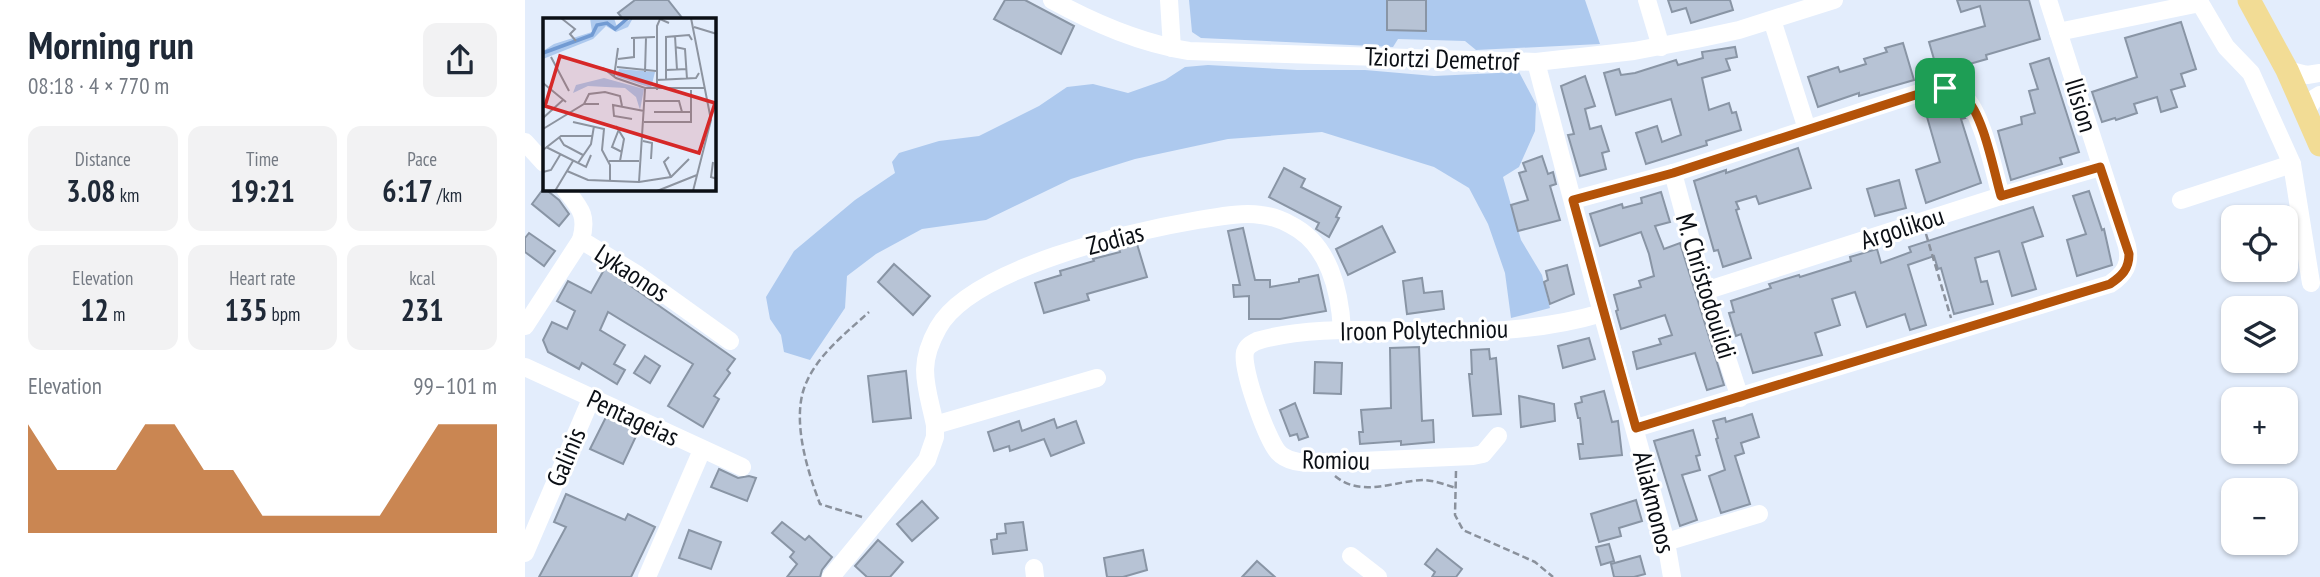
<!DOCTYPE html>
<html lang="en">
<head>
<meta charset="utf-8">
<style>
  body { margin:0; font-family:"PT Sans Narrow",sans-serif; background:#f2f2f3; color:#1f2937; height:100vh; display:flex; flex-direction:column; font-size:26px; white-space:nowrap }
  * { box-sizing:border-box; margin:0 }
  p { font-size:23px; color:#747a83 }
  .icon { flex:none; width:38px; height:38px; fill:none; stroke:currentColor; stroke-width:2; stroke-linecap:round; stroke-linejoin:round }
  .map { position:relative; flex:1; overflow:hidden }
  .panel { display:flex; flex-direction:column; background:#fff; width:525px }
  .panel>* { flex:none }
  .controls { position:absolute; left:1696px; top:205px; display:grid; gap:14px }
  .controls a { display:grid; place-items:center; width:77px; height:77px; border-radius:14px; background:#fff; box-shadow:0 2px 5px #0004; font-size:35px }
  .pin { position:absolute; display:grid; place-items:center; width:60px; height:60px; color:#fff; margin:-30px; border-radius:14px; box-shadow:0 4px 10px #0006 }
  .round { display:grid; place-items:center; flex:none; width:74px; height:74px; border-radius:14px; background:#f2f2f3 }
  .head { display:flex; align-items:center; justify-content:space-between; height:119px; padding:0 28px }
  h1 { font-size:38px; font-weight:800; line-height:52px }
  .stats { display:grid; grid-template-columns:repeat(3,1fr); gap:10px; height:119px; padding:7px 28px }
  .stats div { display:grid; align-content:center; border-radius:14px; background:#f2f2f3; text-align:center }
  .stats b { font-size:30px; font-weight:800 }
  .stats small { font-size:19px; font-weight:400 }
  .stats p { font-size:19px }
  .chart { height:196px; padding:14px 28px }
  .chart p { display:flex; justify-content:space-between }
  .chart svg { width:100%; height:126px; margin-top:7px; fill:#b45309; opacity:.7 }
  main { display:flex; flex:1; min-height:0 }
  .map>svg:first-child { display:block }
  .green { fill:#adc9ee }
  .building { fill:#b7c3d5; stroke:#8995a5; stroke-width:2 }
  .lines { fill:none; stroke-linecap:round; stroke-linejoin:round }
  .path { stroke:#8a919c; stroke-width:2.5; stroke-dasharray:7 3.5; stroke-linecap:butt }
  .minor { stroke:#fff; stroke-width:18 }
  .major { stroke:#f2dc95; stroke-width:23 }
  .route-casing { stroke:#fff; stroke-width:14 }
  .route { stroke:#b45309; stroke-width:9 }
  .labels { text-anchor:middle; stroke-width:6; stroke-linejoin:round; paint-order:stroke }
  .street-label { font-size:26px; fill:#0b0f15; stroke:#fff }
  .inset-river { fill:none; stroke:#729bd3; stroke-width:3.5 }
  .inset-road { fill:none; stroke:#8d94a0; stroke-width:2 }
  .view { fill:#d62828; fill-opacity:0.15; stroke:#d62828; stroke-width:3.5 }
  .inset-edge { fill:none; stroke:#0b0f15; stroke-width:3.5 }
</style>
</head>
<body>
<main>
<section class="panel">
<div class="head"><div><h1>Morning run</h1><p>08:18 · 4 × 770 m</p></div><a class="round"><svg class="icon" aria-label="share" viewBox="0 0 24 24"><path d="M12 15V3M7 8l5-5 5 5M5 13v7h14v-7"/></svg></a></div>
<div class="stats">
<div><p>Distance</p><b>3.08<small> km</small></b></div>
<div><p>Time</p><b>19:21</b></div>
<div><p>Pace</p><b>6:17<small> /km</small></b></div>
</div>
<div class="stats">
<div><p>Elevation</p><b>12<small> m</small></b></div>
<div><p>Heart rate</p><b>135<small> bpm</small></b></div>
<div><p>kcal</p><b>231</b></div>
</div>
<div class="chart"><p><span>Elevation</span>99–101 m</p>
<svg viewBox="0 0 160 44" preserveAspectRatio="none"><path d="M0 44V6L10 22L20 22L30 22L40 6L50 6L60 22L70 22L80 38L90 38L100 38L110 38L120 38L130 22L140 6L150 6L160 6V44z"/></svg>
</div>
</section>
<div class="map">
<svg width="1795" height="577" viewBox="0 0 1795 577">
  <rect width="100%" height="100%" fill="#e3edfc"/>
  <g class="green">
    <polygon points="664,0 1060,0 1075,44 951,50 940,41 873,39 868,47 676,38 667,32"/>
    <polygon points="683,65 772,70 840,70 909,76 994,72 1011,104 1010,131 994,167 978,177 996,240 1017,275 1025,308 986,318 980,273 963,224 944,188 909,167 797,132 703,139 610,159 546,179 461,220 397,229 351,254 322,276 320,308 285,360 259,352 256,335 245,319 241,297 269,251 330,200 370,173 367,162 374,153 414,141 454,136 514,106 542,87 568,84 603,93 640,80 660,67"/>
  </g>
  <g class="building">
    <polygon points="110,0 143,0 158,19 98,19 93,13"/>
    <polygon points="480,0 500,0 549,26 536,54 469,19"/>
    <polygon points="862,0 901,0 901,31 862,30"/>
    <polygon points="1143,0 1205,0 1208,10 1166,23 1161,8 1147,12"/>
    <polygon points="1432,0 1504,0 1515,39 1461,55 1462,59 1413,73 1404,42 1460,26 1455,6 1436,12"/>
    <polygon points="1656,22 1671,69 1656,74 1660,86 1646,90 1652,107 1636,112 1632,97 1609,104 1612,113 1591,120 1590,118 1577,122 1567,92 1612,77 1600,38"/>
    <polygon points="1378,43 1389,80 1334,96 1334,93 1293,107 1283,77 1313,67 1315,72 1341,64 1339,59 1362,52 1360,48"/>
    <polygon points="1210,47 1212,57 1201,59 1205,70 1177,78 1184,110 1204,103 1207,113 1211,112 1216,130 1181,141 1182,145 1121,164 1111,133 1132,126 1137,142 1156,135 1146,99 1091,115 1079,73 1094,69 1096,75 1110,73 1151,60 1153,65 1178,58 1177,52"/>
    <polygon points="1524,58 1554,152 1535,158 1537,164 1486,180 1473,131 1497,124 1496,117 1510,113 1504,91 1513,89 1505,64"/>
    <polygon points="1060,76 1070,106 1060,109 1065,129 1076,126 1084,151 1077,153 1081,169 1055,176 1043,135 1049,134 1036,86"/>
    <polygon points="1424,102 1428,110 1434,109 1440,118 1436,119 1456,183 1401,203 1391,170 1415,162 1402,117 1405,116 1403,108"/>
    <polygon points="1273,148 1286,188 1234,204 1231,196 1211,202 1214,209 1211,210 1226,258 1198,267 1193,250 1189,251 1169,181 1201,170 1201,173"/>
    <polygon points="1017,156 1023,174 1028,172 1031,184 1025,186 1035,220 993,231 986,205 1003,200 994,173 1001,171 998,163"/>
    <polygon points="759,168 780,179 776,187 816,207 811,217 814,218 804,237 791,229 794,223 744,197"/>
    <polygon points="1374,180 1381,208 1350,216 1342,189"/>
    <polygon points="19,188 34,200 44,214 34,226 7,204"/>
    <polygon points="1564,191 1577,230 1579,229 1587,265 1552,276 1542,240 1561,234 1548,196"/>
    <polygon points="1136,192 1145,222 1130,226 1139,249 1155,243 1199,385 1182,390 1170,353 1112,369 1108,352 1136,344 1134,339 1147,335 1140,315 1096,329 1091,311 1093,310 1089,295 1116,287 1114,281 1129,276 1124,254 1116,232 1075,246 1065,214 1097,204 1098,208 1117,203 1116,198"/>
    <polygon points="1508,207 1518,236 1497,243 1511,289 1487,296 1474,251 1450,258 1456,282 1462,281 1468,304 1429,314 1416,268 1413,269 1409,256 1383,265 1401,325 1385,330 1380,314 1342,327 1330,292 1307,299 1315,325 1290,333 1297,355 1228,373 1216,334 1211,336 1204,313 1209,312 1206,301 1246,288 1244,284 1274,275 1275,277 1326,261 1325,257 1352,249 1356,263 1386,252 1384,247"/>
    <polygon points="857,226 870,252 823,275 811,249"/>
    <polygon points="718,228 730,280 745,280 745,287 774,282 774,279 793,275 801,311 755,319 724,319 724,296 709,297 708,285 715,285 703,231"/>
    <polygon points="4,233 30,251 19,266 0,252 0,238"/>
    <polygon points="612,244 622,277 562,294 564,300 519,313 510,283 536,275 535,271 569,261 568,259 595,252 594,249"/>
    <polygon points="369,264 405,296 388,315 353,282"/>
    <polygon points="1042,265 1049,294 1025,304 1019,282 1023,280 1021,271"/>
    <polygon points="80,268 210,359 202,370 205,373 189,396 194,399 178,427 143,406 168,364 83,312 75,330 100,345 89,364 100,370 92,384 57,363 54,369 23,352 18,340 27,322 42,329 50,311 32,301 43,281 66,293"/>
    <polygon points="897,278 899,293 917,291 919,309 882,314 878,281"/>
    <polygon points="1064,338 1070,359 1038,368 1033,346"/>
    <polygon points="894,347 897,421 908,420 909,442 876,445 876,441 835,444 834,432 838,432 836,410 866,408 865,348"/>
    <polygon points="964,349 965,359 971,358 976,414 948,416 944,374 947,374 946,350"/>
    <polygon points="120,356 135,366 125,383 109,373"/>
    <polygon points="790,362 817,363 816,394 789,393"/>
    <polygon points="381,371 386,418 348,422 343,376"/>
    <polygon points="1079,391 1087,422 1093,421 1097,455 1055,459 1053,444 1058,444 1055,418 1053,418 1050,404 1057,402 1056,397"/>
    <polygon points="994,396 1029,404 1030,421 996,427"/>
    <polygon points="770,403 783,437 774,440 772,434 765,436 755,410"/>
    <polygon points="1227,414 1234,437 1216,443 1219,453 1210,456 1225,504 1196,513 1184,476 1200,470 1191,439 1193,438 1188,421 1200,418 1201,422"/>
    <polygon points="81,417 113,432 98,464 65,449"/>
    <polygon points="529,419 532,428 551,421 559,443 526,456 519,439 485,451 484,446 469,451 463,432 494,421 497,431"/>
    <polygon points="1168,430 1175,455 1171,456 1175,470 1157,475 1172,520 1155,526 1129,441"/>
    <polygon points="194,469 213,478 224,476 231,478 222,501 186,487"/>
    <polygon points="41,494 100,520 103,514 130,527 106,577 14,577 41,527 29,522"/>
    <polygon points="1111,500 1117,521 1094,528 1096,536 1074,542 1066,514"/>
    <polygon points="397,501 413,518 387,541 372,524"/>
    <polygon points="257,522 280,540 284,536 307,557 297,570 295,577 262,577 272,564 265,557 269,552 247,533"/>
    <polygon points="498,522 502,550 468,554 466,540 472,539 472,534 481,533 480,524"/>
    <polygon points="164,530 196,542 186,569 154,558"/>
    <polygon points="353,540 378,562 365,577 342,577 330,566"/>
    <polygon points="1084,544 1089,561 1076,565 1071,547"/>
    <polygon points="912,549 937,569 931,577 907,577 910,572 900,564"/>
    <polygon points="618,550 622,570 598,577 582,577 579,558"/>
    <polygon points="1115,556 1120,574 1109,577 1089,577 1086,564"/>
    <polygon points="732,561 750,577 717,577"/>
  </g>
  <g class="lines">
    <g class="path">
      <polyline points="1401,234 1426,318"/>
      <polyline points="931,471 930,515 938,530 1010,562 1028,577"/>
      <path d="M810,476c26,22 59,5 88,4 11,0 23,5 33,8"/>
      <path d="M337,517l-42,-13c-13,-34 -30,-88 -13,-123 12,-27 40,-49 62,-69"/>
    </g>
    <g class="minor">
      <path d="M527,0c44,24 88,43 137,51l347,11 98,-11 63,-12 42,-9 95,-30"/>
      <polyline points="644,0 647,48"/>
      <polyline points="1122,0 1136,47"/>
      <polyline points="1247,20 1282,129"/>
      <polyline points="1533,32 1675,3 1701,47 1726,73 1767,164 1656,200"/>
      <polyline points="1011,62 1077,313 1141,542 1147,577"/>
      <polyline points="1762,70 1782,75 1795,73"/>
      <polyline points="1781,111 1790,98 1795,95"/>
      <polyline points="0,142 19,163"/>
      <polyline points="1767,164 1786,283"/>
      <polyline points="1148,173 1180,291 1215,398"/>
      <path d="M40,189c15,19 23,26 16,51l57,35 92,66"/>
      <path d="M1048,200l100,-27 261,-85c11,0 22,2 31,10 17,15 29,74 36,98"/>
      <polyline points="1180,291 1476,196 1575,167"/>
      <polyline points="0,326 56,240"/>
      <polyline points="0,367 217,467"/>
      <path d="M410,425c-8,-39 -19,-58 3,-97 33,-60 195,-97 260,-108 20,-3 43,-8 63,-5 10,1 21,5 30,10 38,19 49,66 51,105"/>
      <path d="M1111,428l474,-144c15,-10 21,-20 17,-38l-79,-246"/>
      <path d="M973,436l-15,18 -10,2 -158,7c-13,0 -28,-1 -37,-11 -11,-13 -37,-83 -33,-100 2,-6 6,-8 12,-11 47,-14 100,-11 149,-10 67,2 132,1 196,-18"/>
      <polyline points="1141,542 1234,514"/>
      <polyline points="0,553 66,399"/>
      <polyline points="826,556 853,577"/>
      <polyline points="509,568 510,577"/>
      <polyline points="122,577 177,450"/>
      <polyline points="306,577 402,460 410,437 410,425 572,378"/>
    </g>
    <polyline class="major" points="1724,0 1762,70 1795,145"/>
  </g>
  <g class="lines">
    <g class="route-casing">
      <path id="route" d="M1420,88c8,3 14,5 20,10 18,15 29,74 36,98l99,-29 29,87c0,15 -7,22 -19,30l-474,144 -63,-228 100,-27 261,-84z"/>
    </g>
    <use href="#route" class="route"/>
  </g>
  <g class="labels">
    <g class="street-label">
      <text transform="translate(917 59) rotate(2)" y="9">Tziortzi Demetrof</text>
      <text transform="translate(1556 105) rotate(73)" y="9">Ilision</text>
      <text transform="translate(1377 228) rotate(-18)" y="9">Argolikou</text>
      <text transform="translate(590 239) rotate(-15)" y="9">Zodias</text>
      <text transform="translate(107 273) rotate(33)" y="9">Lykaonos</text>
      <text transform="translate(1181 286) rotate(73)" y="9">M. Christodoulidi</text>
      <text transform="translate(899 330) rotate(-1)" y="9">Iroon Polytechniou</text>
      <text transform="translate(108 418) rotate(25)" y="9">Pentageias</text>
      <text transform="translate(41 457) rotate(-67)" y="9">Galinis</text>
      <text transform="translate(811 460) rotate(1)" y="9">Romiou</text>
      <text transform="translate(1129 502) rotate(76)" y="9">Aliakmonos</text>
    </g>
  </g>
  <g transform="translate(18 18)">
    <rect width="173" height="173" fill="#e3edfc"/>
    <path d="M47,0h24l3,9 16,-9 -5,9 -12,5 -10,-6 -13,13 -50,20v-8l11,-7 38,-12zM76,51l36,3 -4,16 -35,-12zM61,60l40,11 -4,21 -4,-13 -11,-9 -37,-2 -15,7 3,-8z" fill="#adc9ee"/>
    <path class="inset-river" d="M0,35l49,-18 5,-10 10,-2 8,6 13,-11"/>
    <path class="inset-road" d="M18,0l14,11 -5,5 6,7M148,0l20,102 -18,71M151,9l23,7M132,18l2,34M88,20l24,-1M132,29l10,2 2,30M8,39l18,34M75,41l16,-2v-19M74,49l39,4M60,50l13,10 29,10h60M123,52l21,-1M102,54l1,-34M71,59l4,-29M113,62l40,-2 3,-5M123,62v-43l23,-2 3,5M0,65l23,19M114,72v-64l3,-7 9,4M102,83h34l3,11M41,86l5,-10 16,-2 15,4 2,10M111,94h37M0,100l20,-18M89,101l-18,-3 -1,-11 31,6M30,104l31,7 -2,21 8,15v16M101,104h47v-32M73,108l8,13 -4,22M0,111l41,-25h15M76,111l-7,18 10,5M16,119l5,8 19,10M100,123l9,2 -1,16M3,129l40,20 5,-12M0,132l18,-14h32M126,139l-5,5 7,15M66,143h30M170,144l-2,15 6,2M35,145l13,-19 3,-18M24,153l21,9 51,2 32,-5 18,-18M0,154l8,-2 9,-15M96,164l6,-93M12,173l18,-30M114,173l40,-16"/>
    <path class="view" d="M17,38l155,47 -16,50 -154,-47z"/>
    <rect width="173" height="173" class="inset-edge"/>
  </g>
</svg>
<div class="controls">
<a><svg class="icon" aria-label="locate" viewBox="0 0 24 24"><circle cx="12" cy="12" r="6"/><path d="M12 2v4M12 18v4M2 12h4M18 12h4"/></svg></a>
<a><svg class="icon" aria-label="layers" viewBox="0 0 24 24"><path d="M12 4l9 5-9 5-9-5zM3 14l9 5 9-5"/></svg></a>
<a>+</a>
<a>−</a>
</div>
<div class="pin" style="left:1420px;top:88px;background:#1e9e55"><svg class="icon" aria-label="arrive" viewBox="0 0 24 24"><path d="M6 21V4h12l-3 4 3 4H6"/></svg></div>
</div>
</main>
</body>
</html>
